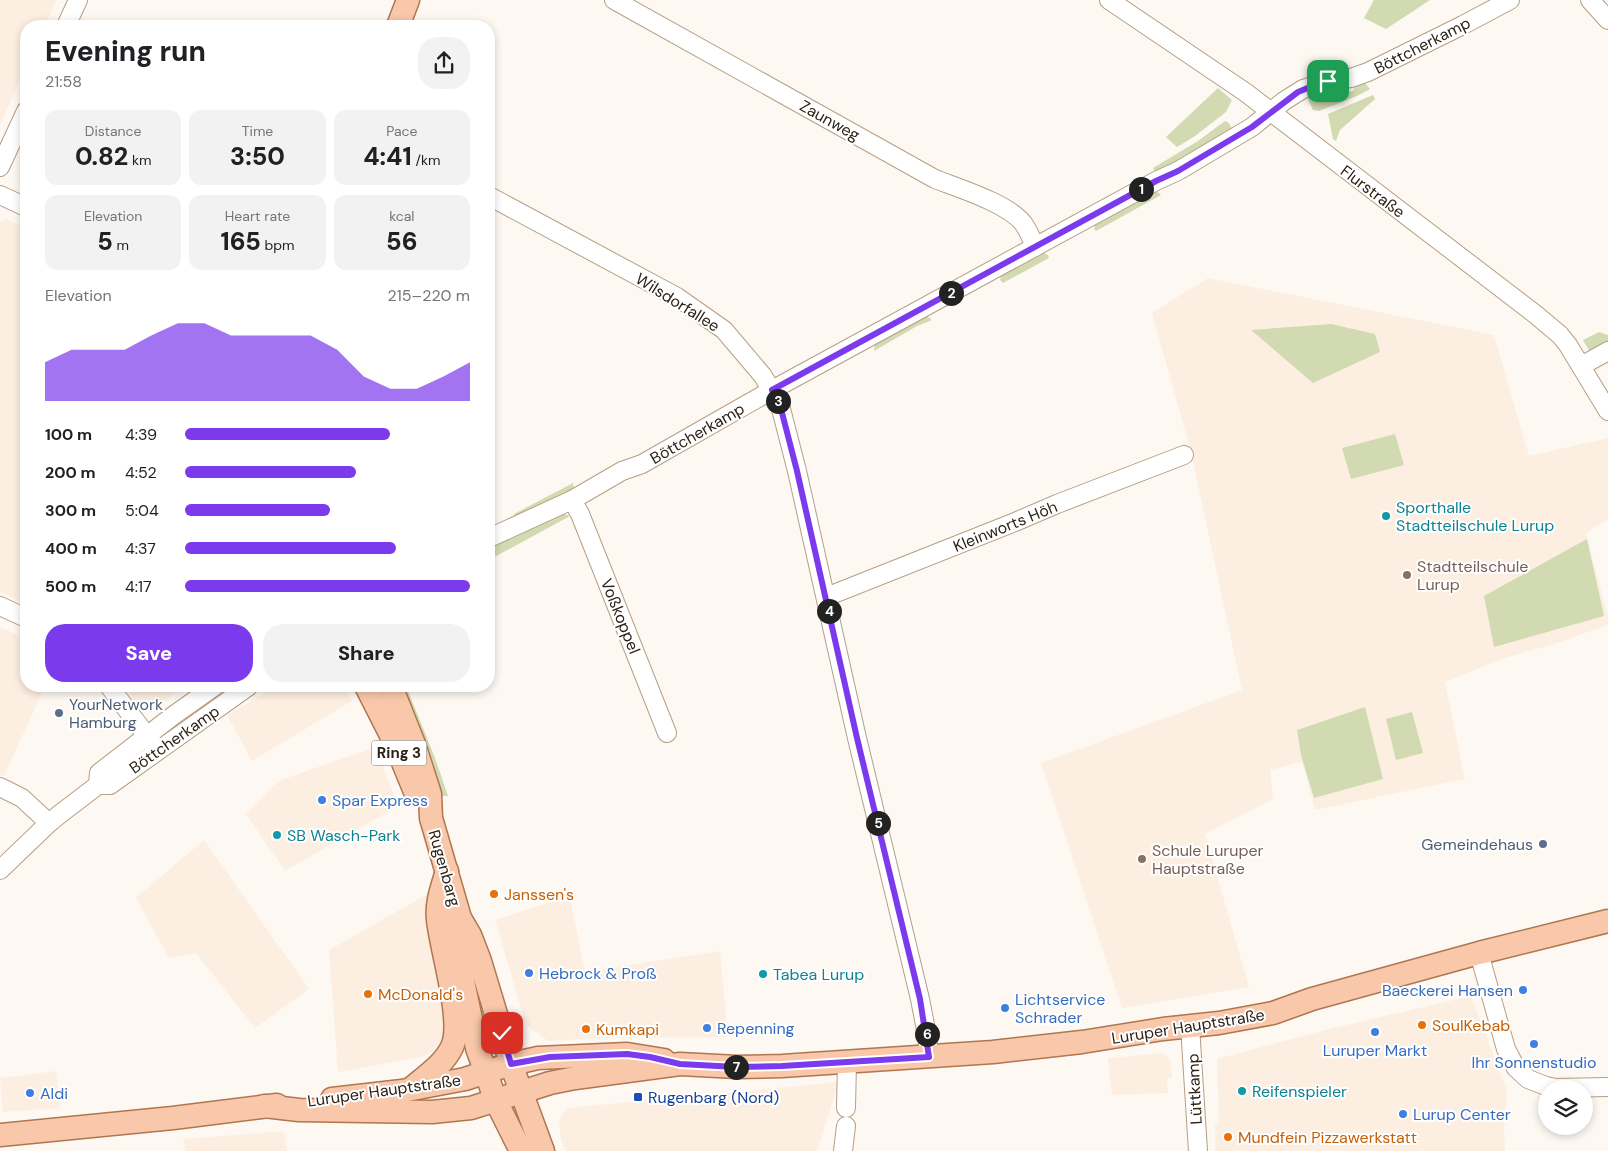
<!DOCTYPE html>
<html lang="en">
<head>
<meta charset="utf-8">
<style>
  body { margin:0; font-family:"DM Sans",sans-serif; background:#f2f2f2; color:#202124; height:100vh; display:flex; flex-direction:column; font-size:19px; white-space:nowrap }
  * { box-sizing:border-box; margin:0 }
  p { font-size:16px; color:#757577 }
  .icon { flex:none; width:28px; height:28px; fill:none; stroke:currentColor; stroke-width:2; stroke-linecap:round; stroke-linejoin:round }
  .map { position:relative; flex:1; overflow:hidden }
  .drawer { position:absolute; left:20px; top:20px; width:475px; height:672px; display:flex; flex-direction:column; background:#fff; border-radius:20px; box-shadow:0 2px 8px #0003 }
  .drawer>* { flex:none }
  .controls { position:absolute; left:1538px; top:1080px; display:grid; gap:10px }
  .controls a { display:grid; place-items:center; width:55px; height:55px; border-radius:50%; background:#fff; box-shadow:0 2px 8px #0003; font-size:25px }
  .pin { position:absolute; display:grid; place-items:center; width:42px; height:42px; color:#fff; margin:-21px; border-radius:10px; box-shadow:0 2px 8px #0006 }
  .km { position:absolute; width:25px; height:25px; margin:-12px; border-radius:50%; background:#222; color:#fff; font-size:14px; line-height:25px; text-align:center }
  .round { display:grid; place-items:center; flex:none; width:52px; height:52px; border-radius:20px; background:#f2f2f2 }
  .overview { display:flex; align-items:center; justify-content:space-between; height:85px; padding:0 25px }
  h1 { font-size:28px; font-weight:800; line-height:38px }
  .figures { display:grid; grid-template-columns:repeat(3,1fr); gap:8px; height:85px; padding:5px 25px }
  .figures div { display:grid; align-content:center; border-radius:12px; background:#f2f2f2; text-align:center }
  .figures b { font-size:25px; font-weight:800 }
  .figures small { font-size:14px; font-weight:400 }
  .figures p { font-size:14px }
  .chart { height:140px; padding:10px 25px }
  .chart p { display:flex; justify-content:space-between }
  .chart svg { width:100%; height:90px; margin-top:5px; fill:#7c3aed; opacity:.7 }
  .button { display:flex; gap:10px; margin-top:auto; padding:10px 25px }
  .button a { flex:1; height:58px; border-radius:20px; background:#7c3aed; color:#fff; font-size:20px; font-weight:800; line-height:58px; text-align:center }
  .button a+a { background:#f2f2f2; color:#202124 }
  ul { padding:0 25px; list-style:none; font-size:16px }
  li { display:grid; grid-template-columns:80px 60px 1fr; align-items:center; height:38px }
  li i { height:12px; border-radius:6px; background:#7c3aed }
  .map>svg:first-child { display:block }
  .built { fill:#fcefe1 }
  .green { fill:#d1dab1 }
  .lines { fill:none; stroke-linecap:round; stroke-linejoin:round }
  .minor-casing { stroke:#b79e83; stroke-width:20 }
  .major-casing { stroke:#af7652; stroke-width:25 }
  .minor { stroke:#fff; stroke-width:18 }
  .major { stroke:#f9c8aa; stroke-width:22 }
  .route-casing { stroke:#fff; stroke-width:10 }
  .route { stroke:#7c3aed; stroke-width:6 }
  .culture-dot { fill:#0f9aa8; stroke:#fff; stroke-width:2 }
  .education-dot { fill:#8d6e63; stroke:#fff; stroke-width:2 }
  .service-dot { fill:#5c6f8a; stroke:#fff; stroke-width:2 }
  .shop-dot { fill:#3f7fe0; stroke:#fff; stroke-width:2 }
  .food-dot { fill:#e8710a; stroke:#fff; stroke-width:2 }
  .transit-dot { fill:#1a4fb4; stroke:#fff; stroke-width:2 }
  .labels { text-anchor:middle; stroke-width:4; stroke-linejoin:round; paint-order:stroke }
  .shield { fill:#fff; stroke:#6b645d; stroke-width:1 }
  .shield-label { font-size:15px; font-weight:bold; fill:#2c2217 }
  .street-label { font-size:16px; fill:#2c2217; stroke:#fff }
  .culture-label { font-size:16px; fill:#0d838f; stroke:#fff; text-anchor:start }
  .education-label { font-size:16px; fill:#785e54; stroke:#fff; text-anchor:start }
  .service-label { font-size:16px; fill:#4e5e75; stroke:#fff; text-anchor:start }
  .shop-label { font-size:16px; fill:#366cbe; stroke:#fff; text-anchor:start }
  .food-label { font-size:16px; fill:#c56008; stroke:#fff; text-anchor:start }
  .transit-label { font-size:16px; fill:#164399; stroke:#fff; text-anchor:start }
</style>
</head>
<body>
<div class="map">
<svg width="1608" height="1151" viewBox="0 0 1608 1151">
  <rect width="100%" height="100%" fill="#fef8f3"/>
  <g class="built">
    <polygon points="0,0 56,0 45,26 26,26 26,67 0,125"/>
    <polygon points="7,219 26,228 26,604 0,592 0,222"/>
    <polygon points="1208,278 1494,335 1529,456 1608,438 1608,519 1586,533 1608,617 1608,625 1554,644 1501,659 1445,682 1465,779 1315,810 1302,762 1270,770 1273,799 1205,834 1249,987 1122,1008 1041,763 1242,690 1191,452 1152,313"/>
    <polygon points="0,627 26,639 26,686 45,686 4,776 0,775"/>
    <polygon points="125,686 182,686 165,702 135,701"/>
    <polygon points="276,686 344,686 352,701 252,761 227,715"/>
    <polygon points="376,747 398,806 285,871 246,814 269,790 281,780"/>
    <polygon points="204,840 309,989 255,1028 196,953 169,958 136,898"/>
    <polygon points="426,895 443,1003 444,1035 440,1043 434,1051 422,1057 338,1072 329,950"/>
    <polygon points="570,896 585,972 720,951 728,1037 601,1038 548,1041 526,1025 495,920"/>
    <polygon points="1471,996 1507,1091 1504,1127 1505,1151 1215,1151 1215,1125 1219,1120 1217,1059 1329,1029"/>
    <polygon points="1163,1053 1170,1060 1172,1078 1167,1079 1168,1093 1112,1095 1108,1058"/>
    <polygon points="56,1071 60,1108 3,1112 0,1078"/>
    <polygon points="839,1082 817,1151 566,1151 561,1140 559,1120 567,1108"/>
    <polygon points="284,1131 287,1151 185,1151 183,1139"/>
  </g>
  <g class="green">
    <polygon points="1374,0 1430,0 1386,29 1364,18"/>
    <polygon points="1364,82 1370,89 1357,96 1319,111 1313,110 1307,97 1313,94 1318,99 1353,91 1356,85"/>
    <polygon points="1218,88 1232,100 1226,112 1195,136 1177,147 1166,137"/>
    <polygon points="1373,95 1375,99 1340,130 1336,141 1333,139 1328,114"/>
    <polygon points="1225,121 1228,122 1233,130 1180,158 1179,166 1173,170 1166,166 1155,173 1153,168 1198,141"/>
    <polygon points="1155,190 1161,195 1096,231 1094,229 1095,225"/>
    <polygon points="1044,253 1048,255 1049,258 1003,283 1000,280 1001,276"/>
    <polygon points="927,316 932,320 917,326 874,351 875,343"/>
    <polygon points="1331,324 1375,334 1380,352 1313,383 1251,330"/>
    <polygon points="1599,332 1608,335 1608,343 1590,352 1583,340"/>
    <polygon points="1395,434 1404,465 1351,479 1342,448"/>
    <polygon points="573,483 574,489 518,518 515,517 514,514"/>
    <polygon points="564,514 570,516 489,560 489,552 493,549 493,541 502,536 509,540 550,519"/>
    <polygon points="1587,539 1604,616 1494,647 1484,596"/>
    <polygon points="402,686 406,686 435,758 448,796 442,796 432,759"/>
    <polygon points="1365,707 1383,779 1314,798 1301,755 1297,730"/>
    <polygon points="1412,712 1423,753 1396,760 1386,719"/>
  </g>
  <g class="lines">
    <g class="minor-casing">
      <g id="minor">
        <path d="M614,0l321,179c23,9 72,24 88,44 5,7 9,16 12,24"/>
        <polyline points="1109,0 1245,92 1535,314 1560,335 1568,345 1608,411"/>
        <polyline points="1590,0 1608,20"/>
        <polyline points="66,26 78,0"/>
        <polyline points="0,167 26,111"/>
        <polyline points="0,195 26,207"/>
        <polyline points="489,196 677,297 724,330 763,376 780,405 797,471 857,738 920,999 927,1035 929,1057"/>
        <polyline points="1581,366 1608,351"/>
        <polyline points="572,500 580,514 667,733"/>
        <polyline points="489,538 572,500 622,471 642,464 772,390 1156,181 1178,171 1252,127 1284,101 1303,89 1328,81 1351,78 1368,72 1463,25 1510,0"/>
        <polyline points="826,597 1015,522 1057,504 1184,455"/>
        <polyline points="0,606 26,618"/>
        <polyline points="109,686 153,744"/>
        <polyline points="98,785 99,773 174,715 215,686"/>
        <polyline points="0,787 22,798 49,823"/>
        <polyline points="0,870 49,823 60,814 98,785 110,785 249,686"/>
        <polyline points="1479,953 1506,1049 1516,1068 1528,1079 1546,1086 1556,1088 1608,1087"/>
        <polyline points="1190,1026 1198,1151"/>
        <polyline points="846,1108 847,1062"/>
        <polyline points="843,1151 846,1126"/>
      </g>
    </g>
    <g class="major-casing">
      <g id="major">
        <polyline points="398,26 408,0"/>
        <polyline points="366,686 395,743 416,794"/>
        <polyline points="391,686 414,744 430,794 431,818 460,918 470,935 480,961 511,1064 543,1151"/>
        <polyline points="459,923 458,938 464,986 477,1048 496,1101 521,1151"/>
        <path d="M412,1088c14,-12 32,-24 40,-41 12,-25 -11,-97 -14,-127 -2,-18 4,-32 9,-49"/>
        <polyline points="332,1099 402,1091 465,1079 511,1064 538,1058 627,1054 664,1060"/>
        <polyline points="264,1106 299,1110 432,1112 471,1108 550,1083 575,1078 680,1064 737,1067 782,1066 993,1052 1082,1042 1163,1029 1219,1023 1273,1013 1312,999 1479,953 1608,921"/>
        <polyline points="0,1135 173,1118 277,1105"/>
      </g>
    </g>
    <use href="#minor" class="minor"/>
    <use href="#major" class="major"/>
  </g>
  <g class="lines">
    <g class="route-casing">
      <polyline id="route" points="502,1033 511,1064 550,1057 627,1054 650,1057 680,1064 736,1067 782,1066 929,1057 920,999 857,738 797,471 780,405 772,390 1156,181 1178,171 1252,127 1298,92 1310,87 1328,81"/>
    </g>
    <use href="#route" class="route"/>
  </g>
  <g class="culture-dot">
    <circle cx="1386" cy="516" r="5"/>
    <circle cx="277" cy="835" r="5"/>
    <circle cx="763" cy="974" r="5"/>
    <circle cx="1242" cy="1091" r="5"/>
  </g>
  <g class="education-dot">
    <circle cx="1407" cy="575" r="5"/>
    <circle cx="1142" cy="859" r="5"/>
  </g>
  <g class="service-dot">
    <circle cx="59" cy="713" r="5"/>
    <circle cx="1543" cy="844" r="5"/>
  </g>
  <g class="shop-dot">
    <circle cx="322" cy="800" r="5"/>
    <circle cx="529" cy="973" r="5"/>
    <circle cx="1523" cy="990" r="5"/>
    <circle cx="1005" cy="1008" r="5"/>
    <circle cx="707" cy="1028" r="5"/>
    <circle cx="1375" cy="1032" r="5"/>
    <circle cx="1534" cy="1044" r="5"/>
    <circle cx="30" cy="1093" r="5"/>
    <circle cx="1403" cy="1114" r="5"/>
  </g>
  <g class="food-dot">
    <circle cx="494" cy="894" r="5"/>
    <circle cx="368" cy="994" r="5"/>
    <circle cx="1422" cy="1025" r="5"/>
    <circle cx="586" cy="1029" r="5"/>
    <circle cx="1228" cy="1137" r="5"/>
  </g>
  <rect class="transit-dot" x="633" y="1092" width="10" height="10" rx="2.5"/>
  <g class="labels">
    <rect class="shield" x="371.5" y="740.5" width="55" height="25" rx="4"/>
    <g class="shield-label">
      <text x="399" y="758">Ring 3</text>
    </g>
    <g class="street-label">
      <text transform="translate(1422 45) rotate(-27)" y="6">Böttcherkamp</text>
      <text transform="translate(830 120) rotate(29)" y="6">Zaunweg</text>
      <text transform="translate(1373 191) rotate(37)" y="6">Flurstraße</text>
      <text transform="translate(678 302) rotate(32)" y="6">Wilsdorfallee</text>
      <text transform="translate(697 433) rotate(-30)" y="6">Böttcherkamp</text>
      <text transform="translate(1005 526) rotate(-22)" y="6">Kleinworts Höh</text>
      <text transform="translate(621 616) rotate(68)" y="6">Voßkoppel</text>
      <text transform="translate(174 739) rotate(-35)" y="6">Böttcherkamp</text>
      <text transform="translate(445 868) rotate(74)" y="6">Rugenbarg</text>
      <text transform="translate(1188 1026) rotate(-9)" y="6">Luruper Hauptstraße</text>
      <text transform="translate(1194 1089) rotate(-93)" y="6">Lüttkamp</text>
      <text transform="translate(384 1090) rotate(-8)" y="6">Luruper Hauptstraße</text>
    </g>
    <g class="culture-label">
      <text x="1396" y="513">Sporthalle<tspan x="1396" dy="18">Stadtteilschule Lurup</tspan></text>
      <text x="287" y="841">SB Wasch-Park</text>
      <text x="773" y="980">Tabea Lurup</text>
      <text x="1252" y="1097">Reifenspieler</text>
    </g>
    <g class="education-label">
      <text x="1417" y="572">Stadtteilschule<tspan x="1417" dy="18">Lurup</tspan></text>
      <text x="1152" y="856">Schule Luruper<tspan x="1152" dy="18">Hauptstraße</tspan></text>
    </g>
    <g class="service-label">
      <text x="69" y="710">YourNetwork<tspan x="69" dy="18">Hamburg</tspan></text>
      <text x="1533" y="850" text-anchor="end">Gemeindehaus</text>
    </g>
    <g class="shop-label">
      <text x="332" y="806">Spar Express</text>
      <text x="539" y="979">Hebrock &amp; Proß</text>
      <text x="1513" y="996" text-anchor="end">Baeckerei Hansen</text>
      <text x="1015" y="1005">Lichtservice<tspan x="1015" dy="18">Schrader</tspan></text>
      <text x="717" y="1034">Repenning</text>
      <text x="1375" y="1056" text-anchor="middle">Luruper Markt</text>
      <text x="1534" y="1068" text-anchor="middle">Ihr Sonnenstudio</text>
      <text x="40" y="1099">Aldi</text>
      <text x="1413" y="1120">Lurup Center</text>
    </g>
    <g class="food-label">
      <text x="504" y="900">Janssen's</text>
      <text x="378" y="1000">McDonald's</text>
      <text x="1432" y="1031">SoulKebab</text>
      <text x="596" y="1035">Kumkapi</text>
      <text x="1238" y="1143">Mundfein Pizzawerkstatt</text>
    </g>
    <g class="transit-label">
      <text x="648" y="1103">Rugenbarg (Nord)</text>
    </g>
  </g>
</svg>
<div class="controls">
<a><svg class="icon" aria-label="layers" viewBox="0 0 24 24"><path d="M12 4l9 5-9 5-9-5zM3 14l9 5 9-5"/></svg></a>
</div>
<div class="pin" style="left:1328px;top:81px;background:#1e9e55"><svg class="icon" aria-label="arrive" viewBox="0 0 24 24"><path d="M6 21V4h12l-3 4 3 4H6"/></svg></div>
<div class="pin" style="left:502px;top:1033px;background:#d93025"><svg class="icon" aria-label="check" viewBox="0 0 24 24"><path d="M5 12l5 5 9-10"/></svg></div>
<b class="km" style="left:1141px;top:189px">1</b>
<b class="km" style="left:951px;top:293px">2</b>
<b class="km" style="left:778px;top:401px">3</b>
<b class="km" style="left:829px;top:611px">4</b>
<b class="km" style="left:878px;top:823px">5</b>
<b class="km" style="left:927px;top:1034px">6</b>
<b class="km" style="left:736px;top:1067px">7</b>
<section class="drawer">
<div class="overview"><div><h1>Evening run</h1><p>21:58</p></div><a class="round"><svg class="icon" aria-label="share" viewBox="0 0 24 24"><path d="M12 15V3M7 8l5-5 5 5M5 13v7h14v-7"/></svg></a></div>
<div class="figures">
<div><p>Distance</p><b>0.82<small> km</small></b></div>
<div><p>Time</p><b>3:50</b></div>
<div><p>Pace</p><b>4:41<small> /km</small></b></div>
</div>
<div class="figures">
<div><p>Elevation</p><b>5<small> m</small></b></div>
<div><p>Heart rate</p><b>165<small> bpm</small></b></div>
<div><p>kcal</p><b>56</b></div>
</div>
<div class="chart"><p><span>Elevation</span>215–220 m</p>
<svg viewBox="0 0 160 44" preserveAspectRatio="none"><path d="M0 44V25L10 19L20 19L30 19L40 12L50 6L60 6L70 12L80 12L90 12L100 12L110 19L120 32L130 38L140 38L150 32L160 25V44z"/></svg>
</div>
<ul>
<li><b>100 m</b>4:39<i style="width:72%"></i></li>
<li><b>200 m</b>4:52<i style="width:60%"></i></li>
<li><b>300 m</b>5:04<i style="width:51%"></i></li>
<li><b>400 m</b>4:37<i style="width:74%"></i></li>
<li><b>500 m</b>4:17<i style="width:100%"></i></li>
</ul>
<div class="button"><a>Save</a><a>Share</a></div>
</section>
</div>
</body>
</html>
